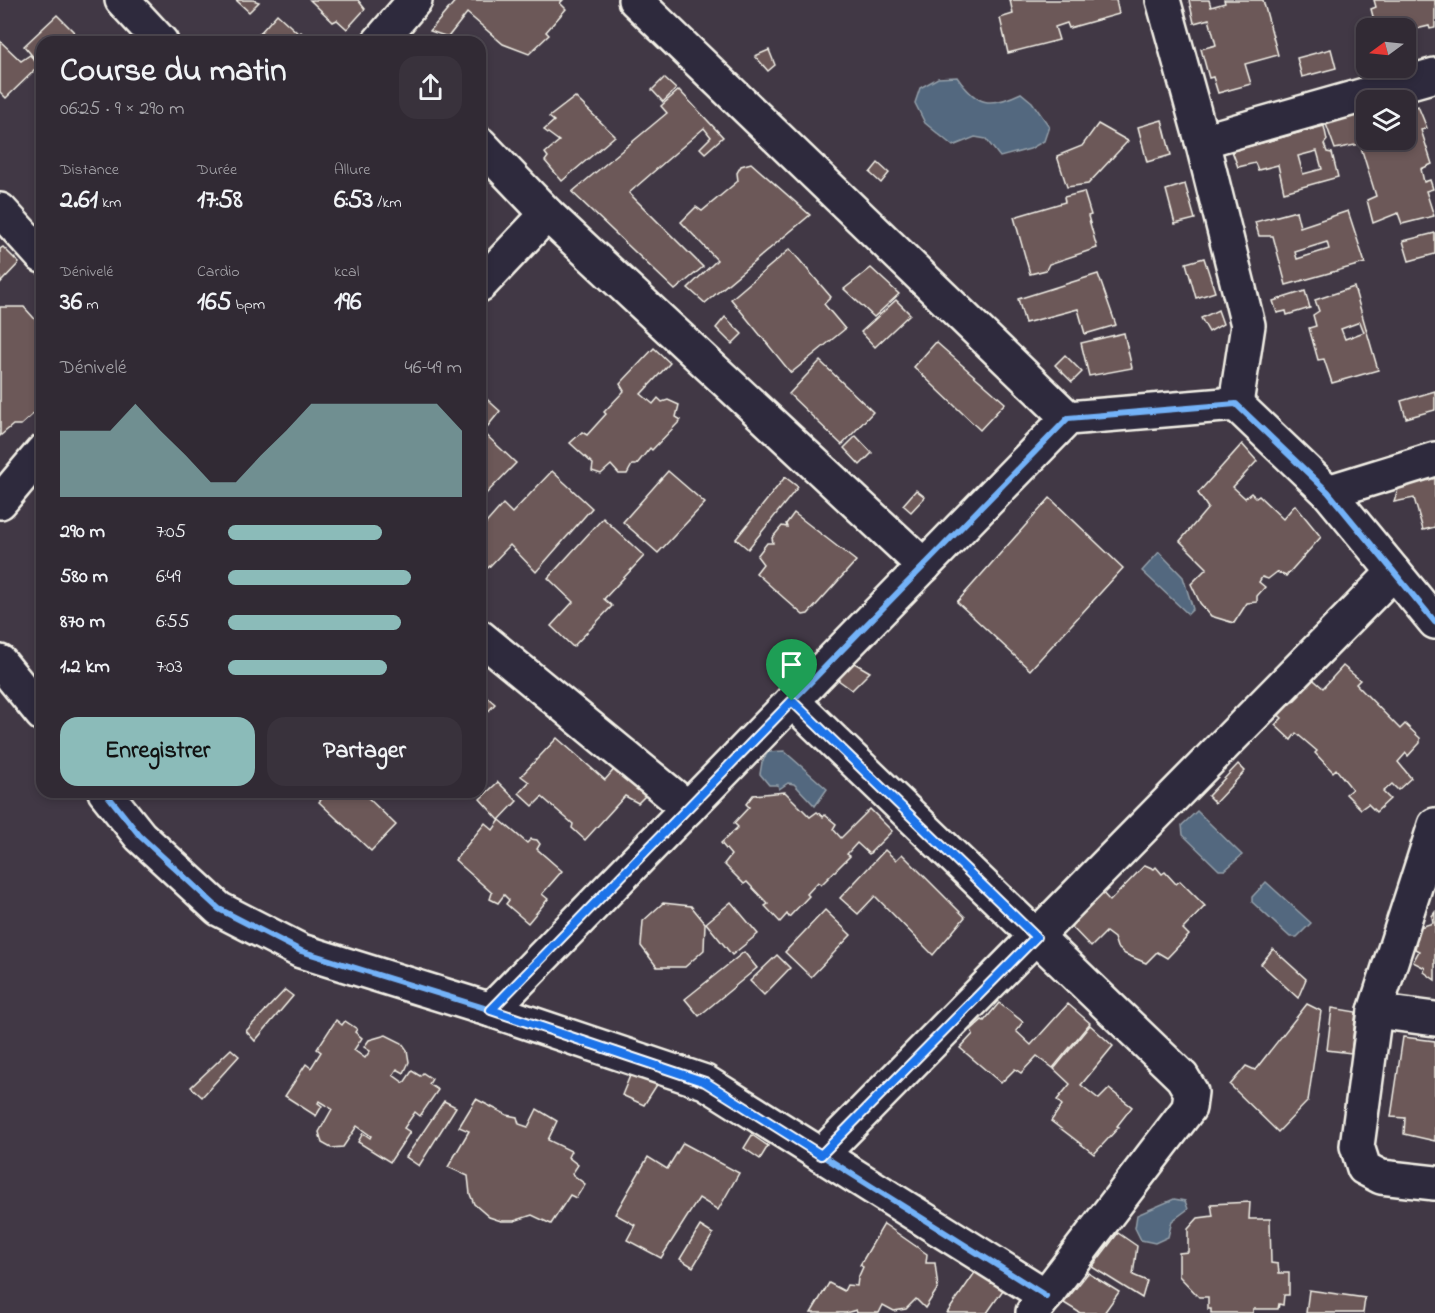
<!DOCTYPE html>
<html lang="fr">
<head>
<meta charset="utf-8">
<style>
  body { margin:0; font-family:"Indie Flower",sans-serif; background:#39323c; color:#f1f3f6; height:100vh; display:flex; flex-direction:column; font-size:22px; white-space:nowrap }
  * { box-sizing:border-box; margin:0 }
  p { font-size:20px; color:#a8a7ac }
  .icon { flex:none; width:33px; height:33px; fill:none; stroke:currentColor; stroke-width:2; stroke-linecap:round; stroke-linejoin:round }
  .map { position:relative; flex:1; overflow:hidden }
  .panel { position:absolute; left:36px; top:36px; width:450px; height:762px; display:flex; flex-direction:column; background:#312a34; border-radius:18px; box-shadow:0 3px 9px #0003,0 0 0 2px #4c464f }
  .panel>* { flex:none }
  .needle { width:39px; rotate:255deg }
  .buttons { position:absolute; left:1356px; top:18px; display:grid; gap:12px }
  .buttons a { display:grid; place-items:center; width:60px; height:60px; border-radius:12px; background:#312a34; box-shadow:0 3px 9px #0003,0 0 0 2px #4c464f; font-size:30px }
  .pin { position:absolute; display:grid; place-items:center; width:51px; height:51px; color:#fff; margin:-62px -26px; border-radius:50% 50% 50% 0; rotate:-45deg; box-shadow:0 0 6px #0007 }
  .pin .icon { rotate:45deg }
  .round { display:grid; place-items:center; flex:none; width:63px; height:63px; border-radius:18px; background:#39323c }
  .head { display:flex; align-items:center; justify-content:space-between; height:102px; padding:0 24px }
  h1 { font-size:33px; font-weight:700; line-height:45px }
  .figures { display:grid; grid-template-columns:repeat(3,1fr); gap:9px; height:102px; padding:6px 24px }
  .figures div { display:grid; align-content:center }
  .figures b { font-size:26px; font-weight:700 }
  .figures small { font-size:16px; font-weight:400 }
  .figures p { font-size:16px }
  .chart { height:168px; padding:12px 24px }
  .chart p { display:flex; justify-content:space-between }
  .chart svg { width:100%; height:108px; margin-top:6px; fill:#8bbbb9; opacity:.7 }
  .primary-button { display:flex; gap:12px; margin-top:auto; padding:12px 24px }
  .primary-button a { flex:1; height:69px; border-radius:18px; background:#8bbbb9; color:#111; font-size:24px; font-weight:700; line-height:69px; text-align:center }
  .primary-button a+a { background:#39323c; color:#f1f3f6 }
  ul { padding:0 24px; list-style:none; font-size:20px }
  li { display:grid; grid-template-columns:96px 72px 1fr; align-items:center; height:45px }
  li i { height:15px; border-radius:8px; background:#8bbbb9 }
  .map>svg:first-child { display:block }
  .water { fill:#53687f; stroke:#939fa9; stroke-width:1.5 }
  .building { fill:#6c5959; stroke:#f4f1e8; stroke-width:1.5; fill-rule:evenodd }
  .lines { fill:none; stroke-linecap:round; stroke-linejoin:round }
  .minor-casing { stroke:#f4f1e8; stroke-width:38 }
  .minor { stroke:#2f2a3d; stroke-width:33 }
  .cycleway-casing { stroke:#2f2a3d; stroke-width:10 }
  .cycleway { stroke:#73b2f8; stroke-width:6 }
  .route-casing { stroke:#fff; stroke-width:12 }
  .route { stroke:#1a73e8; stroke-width:8 }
</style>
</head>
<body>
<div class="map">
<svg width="1435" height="1313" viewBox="0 0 1435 1313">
  <rect width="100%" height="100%" fill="#413845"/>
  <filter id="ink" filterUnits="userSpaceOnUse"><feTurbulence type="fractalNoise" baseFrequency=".0167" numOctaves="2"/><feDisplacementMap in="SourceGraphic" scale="12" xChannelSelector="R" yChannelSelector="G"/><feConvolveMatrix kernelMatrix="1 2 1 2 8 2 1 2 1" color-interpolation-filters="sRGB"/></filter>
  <g filter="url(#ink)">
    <g class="water">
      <path d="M957,77c20,29 33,31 64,16l11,9 17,24 -5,15 -14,8 -30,8 -14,-18 -11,-2 -22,9 -28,-23 -10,-20 5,-15 18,-10z"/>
      <polygon points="1159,552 1183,577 1193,609 1188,614 1142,571"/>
      <polygon points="784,751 827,789 815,806 794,784 788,783 779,789 778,785 769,785 760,774 762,762 768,752"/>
      <polygon points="1197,811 1242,855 1225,870 1219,870 1183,835 1182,825"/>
      <polygon points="1266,882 1311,923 1297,937 1290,937 1252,902 1252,897"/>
      <polygon points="1174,1199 1185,1201 1188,1209 1172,1221 1168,1237 1155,1243 1141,1240 1135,1228 1137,1215"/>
    </g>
    <g class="building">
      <polygon points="236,0 253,0 259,2 249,12"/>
      <polygon points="310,0 358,0 365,9 347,29 337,20 333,22"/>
      <polygon points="456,0 563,0 560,3 566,9 546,32 549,35 529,54 503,44 467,13 448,37 430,31"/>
      <polygon points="1010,0 1116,0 1119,14 1069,28 1067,23 1055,27 1059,40 1008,53 1000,18 1013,14"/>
      <polygon points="1189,0 1209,0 1211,7 1225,3 1224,0 1263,0 1278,55 1245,64 1251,84 1218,93 1213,77 1209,78 1201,49 1216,45 1209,19 1194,23"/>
      <polygon points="1374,0 1435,0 1435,28 1430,29 1429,26 1408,31 1412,46 1406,48 1406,28 1385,28 1384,22 1375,24 1371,9 1376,7"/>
      <polygon points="277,14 299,34 301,32 311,42 252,42"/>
      <polygon points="57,15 74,32 64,42 42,42 41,66 24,46"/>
      <polygon points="0,41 21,61 30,55 39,66 6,98 0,92"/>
      <polygon points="1331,49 1336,68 1302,77 1297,58"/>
      <polygon points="769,50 775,65 768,71 755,56"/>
      <polygon points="664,78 676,89 663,102 652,90"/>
      <polygon points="679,90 723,137 705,153 700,148 711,137 704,128 629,193 703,267 675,290 572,192 667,113 661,106"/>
      <polygon points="575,97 615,136 562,181 545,161 548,157 545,153 559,141 544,130 554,121 549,117"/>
      <polygon points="1418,106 1427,128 1421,130 1432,164 1421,169 1424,182 1430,180 1433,189 1426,191 1434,216 1402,224 1398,213 1373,223 1367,200 1376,196 1360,144 1335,149 1326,124 1366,112 1366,140 1406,140 1406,128 1409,128 1406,112"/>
      <polygon points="1162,120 1171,155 1147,162 1138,127"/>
      <polygon points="1098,124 1128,141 1088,184 1067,187 1057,156 1082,146"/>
      <path d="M1324,126l3,14 -3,4 3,8 5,1 6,24 -54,15 -6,-27 -20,5 -3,-7 -17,4 -6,-16zM1317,151l5,18 -19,5 -5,-18z"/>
      <polygon points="751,163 810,215 705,303 688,288 717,260 681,222 696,207 702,211 738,181 737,173 741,166"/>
      <polygon points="878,163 889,173 881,183 870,173"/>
      <polygon points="1185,184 1195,219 1175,224 1166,190"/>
      <polygon points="1084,192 1091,215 1088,216 1097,248 1049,264 1046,270 1030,274 1014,217 1065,202 1064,197"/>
      <path d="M1296,211l4,16 48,-16 17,52 -79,22 -13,-49h-14l-4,-14zM1327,242l2,7 -32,10 -2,-7z"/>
      <polygon points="1435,233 1435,254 1409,261 1403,241"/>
      <polygon points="3,247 19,263 0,283 0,249"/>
      <polygon points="790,249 831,297 824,304 845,329 791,373 731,299"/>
      <polygon points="1204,258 1215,292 1196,298 1186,263"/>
      <polygon points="871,268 899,294 874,317 844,289"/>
      <polygon points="1098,274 1116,325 1085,334 1078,309 1025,323 1018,299"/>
      <path d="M1354,287l24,83 -46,13 -8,-24 -6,1 -9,-32 7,-2 -3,-11 6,-4 -4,-11zM1360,322l4,10 -19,7 -4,-10z"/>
      <polygon points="1305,291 1310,308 1287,315 1286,311 1277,313 1273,301"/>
      <polygon points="896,300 910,314 875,347 861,332"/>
      <polygon points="0,307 24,307 42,327 42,406 21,425 13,425 0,436"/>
      <polygon points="1218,310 1223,324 1209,332 1201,318"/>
      <polygon points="725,317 742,334 732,344 716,328"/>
      <polygon points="1124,333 1132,368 1089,376 1081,343"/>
      <polygon points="936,342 1005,403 980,430 914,367"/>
      <polygon points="654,348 670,363 641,394 653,404 658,398 662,402 668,400 679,405 676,417 681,420 652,450 650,448 636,465 632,465 627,474 619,474 611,465 601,474 592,471 593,464 570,443 582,432 587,435 606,414 604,412 624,391 620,384"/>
      <polygon points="1065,355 1082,372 1072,382 1055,365"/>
      <polygon points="820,361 873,412 842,445 789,394"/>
      <polygon points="1435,391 1435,410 1406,418 1401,401"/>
      <polygon points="480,393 500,411 483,432 516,463 480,500"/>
      <polygon points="856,436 872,453 860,465 844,448"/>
      <polygon points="1242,444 1257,461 1233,487 1245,498 1251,493 1256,498 1259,496 1283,519 1295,505 1321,537 1286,576 1277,572 1268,579 1262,577 1259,582 1265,587 1257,596 1257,602 1247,603 1234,623 1211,616 1200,603 1191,584 1207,568 1180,541 1208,508 1198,493"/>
      <polygon points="552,471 592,508 536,572 510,545 488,568 480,559 480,530 503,504 512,513"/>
      <polygon points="668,471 705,503 658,553 623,522"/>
      <polygon points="1435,471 1435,527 1423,530 1414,498 1394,502 1401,480"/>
      <polygon points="785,477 798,487 748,549 736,539"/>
      <polygon points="916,490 925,497 911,512 903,505"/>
      <polygon points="1050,498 1123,568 1030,670 957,602"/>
      <polygon points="794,513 856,561 808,614 803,615 756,573 763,564 757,556 767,543 773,543 772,538 782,526 787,527 786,524"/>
      <polygon points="603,518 644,556 604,599 612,606 573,647 551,626 573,602 548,578"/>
      <polygon points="849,660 870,672 852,690 834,677"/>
      <polygon points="1343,666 1360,680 1356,684 1400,729 1405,724 1420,738 1420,743 1408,756 1406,753 1398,762 1411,778 1398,790 1392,784 1383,792 1390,799 1376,812 1368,804 1361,809 1346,794 1352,789 1336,769 1333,772 1315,753 1317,751 1296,733 1291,740 1275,725 1282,718 1273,710 1287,696 1293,702 1300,695 1294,689 1308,675 1323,688"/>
      <polygon points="480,691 495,704 480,720"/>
      <polygon points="557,738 605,780 617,766 649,792 638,803 625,796 585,840 572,828 573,824 542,797 533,806 519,793 529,782 521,776"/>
      <polygon points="1238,764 1245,771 1215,803 1208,796"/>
      <polygon points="498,782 517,801 499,820 480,799"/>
      <polygon points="328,792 362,792 396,825 371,851 319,802"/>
      <polygon points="785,792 810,817 817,812 823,817 825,815 836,824 833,829 841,838 870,809 892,831 869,854 857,843 847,854 850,856 821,885 818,882 807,894 809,896 789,917 787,914 780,922 765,906 768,904 747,882 744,884 724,864 731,855 721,843 738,827 734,823 749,807 746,804 753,795"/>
      <polygon points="500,820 527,843 531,839 537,840 540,844 537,849 562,871 542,894 548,899 528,923 506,904 509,900 504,895 498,903 490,899 492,893 455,860 485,823 493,830"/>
      <polygon points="885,850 896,860 902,854 965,917 933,955 875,896 858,914 840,898"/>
      <polygon points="1145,865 1154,869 1156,867 1162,874 1165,872 1176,884 1180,881 1205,906 1183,929 1189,935 1167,958 1157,952 1146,963 1125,954 1117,947 1114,938 1106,932 1091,947 1068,923 1101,891 1110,901"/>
      <polygon points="731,902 758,934 732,955 706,923"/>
      <polygon points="663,903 691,906 705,923 704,950 685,967 657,967 641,946 643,921"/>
      <polygon points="825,910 851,935 811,977 785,952"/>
      <polygon points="1435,912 1435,980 1424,972 1425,968 1413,962 1419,951 1415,949 1420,927 1433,923 1432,916"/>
      <polygon points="1273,949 1306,979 1298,998 1261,964"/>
      <polygon points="744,952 757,968 699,1016 685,999"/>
      <polygon points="777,955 790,968 764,995 750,981"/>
      <polygon points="285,990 293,996 255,1041 246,1031"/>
      <polygon points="999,1003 1023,1022 1016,1031 1031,1045 1068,1004 1090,1023 1053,1068 1037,1056 1021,1073 1015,1069 1001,1083 960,1048 973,1034 971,1030 982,1020 984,1021"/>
      <polygon points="1307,1004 1321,1011 1308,1101 1278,1132 1230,1085 1246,1066 1255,1070"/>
      <polygon points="1332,1008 1356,1012 1351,1053 1327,1050"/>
      <polygon points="336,1020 342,1025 345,1021 357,1029 355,1032 362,1038 354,1050 365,1058 370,1051 364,1047 369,1040 386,1035 402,1043 407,1050 409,1062 404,1073 397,1069 393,1075 404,1083 412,1071 420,1076 423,1073 432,1079 429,1084 438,1090 420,1116 415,1112 404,1128 410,1132 390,1162 358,1142 363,1133 370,1138 371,1136 357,1126 343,1147 331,1148 322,1143 319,1132 332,1109 319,1101 318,1103 322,1106 316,1116 285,1096 306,1064 311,1068 321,1052 317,1049"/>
      <polygon points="1090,1025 1113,1046 1081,1085 1099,1099 1109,1089 1132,1107 1117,1126 1119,1127 1094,1154 1051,1121 1062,1105 1057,1100 1070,1084 1054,1069"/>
      <polygon points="1403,1037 1435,1041 1435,1141 1404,1134 1405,1118 1391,1117"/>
      <polygon points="231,1049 239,1056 202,1097 191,1087"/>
      <polygon points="632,1071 660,1080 644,1105 622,1095"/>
      <polygon points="476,1099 507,1115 517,1117 519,1124 528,1127 537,1109 557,1121 548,1140 571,1151 568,1157 578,1165 572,1174 585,1184 576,1198 570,1195 551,1224 532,1215 514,1221 501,1221 489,1217 474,1204 470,1194 468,1176 448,1167 469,1131 459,1127"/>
      <polygon points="444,1101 456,1107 419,1166 406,1157"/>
      <polygon points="752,1135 768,1146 760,1159 744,1148"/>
      <polygon points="683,1143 739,1173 718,1210 699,1198 661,1258 627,1240 635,1225 615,1214 648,1157 667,1169"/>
      <polygon points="1250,1202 1249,1219 1270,1219 1271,1263 1278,1264 1279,1273 1289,1273 1289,1295 1284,1295 1283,1305 1279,1304 1278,1309 1253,1309 1253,1313 1211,1313 1211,1309 1208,1309 1208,1297 1199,1297 1179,1276 1179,1253 1188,1252 1188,1229 1198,1218 1213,1216 1211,1204"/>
      <polygon points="884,1224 927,1254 926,1263 935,1263 938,1288 925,1308 916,1299 906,1309 894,1311 883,1305 879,1313 857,1313 856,1310 846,1313 811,1313 829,1283 844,1291 847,1285 857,1286 858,1278 863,1267 860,1265"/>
      <polygon points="700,1226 713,1234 693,1267 680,1259"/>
      <polygon points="1118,1233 1137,1246 1133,1275 1147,1281 1142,1298 1092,1267"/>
      <polygon points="976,1271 1003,1290 987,1313 947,1313"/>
      <polygon points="1088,1273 1119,1292 1104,1313 1080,1313 1064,1303"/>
      <polygon points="1309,1290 1365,1298 1363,1313 1306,1313"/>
    </g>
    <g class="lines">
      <g class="minor-casing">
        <g id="minor">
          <polyline points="122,0 161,42"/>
          <polyline points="635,0 1068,418"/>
          <polyline points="1163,0 1202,141 1248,325 1236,404"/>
          <polyline points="379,42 415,0"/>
          <polyline points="1202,141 1435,75"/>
          <polyline points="480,144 547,214 924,566"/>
          <polyline points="0,210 42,256"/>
          <polyline points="480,285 547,214"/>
          <polyline points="1328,492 1435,459"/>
          <polyline points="0,502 42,452"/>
          <polyline points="480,637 688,808"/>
          <polyline points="0,662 42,714"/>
          <polyline points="792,701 1182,1077 1191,1092 1189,1108 1033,1312"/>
          <polyline points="105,792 140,836 219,909 301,951 491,1010 705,1082 1046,1296"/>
          <polyline points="1435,825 1375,1011 1357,1146 1364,1168 1381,1177 1435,1183"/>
          <polyline points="491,1010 1068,418 1236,404 1328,492 1435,622"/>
          <polyline points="1375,1011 1435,1019"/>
          <polyline points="821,1155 1394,572"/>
        </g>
      </g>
      <use href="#minor" class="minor"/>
      <g class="cycleway-casing">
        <g id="cycleway">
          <polyline points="105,792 140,836 219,909 301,951 491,1010 705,1082 1046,1296"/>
          <polyline points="491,1010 1068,418 1236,404 1328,492 1435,622"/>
        </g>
      </g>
      <use href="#cycleway" class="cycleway"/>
    </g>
  </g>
  <g class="lines" filter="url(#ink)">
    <g class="route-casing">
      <polygon id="route" points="792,701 1036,937 821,1155 705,1082 491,1010"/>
    </g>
    <use href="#route" class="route"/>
  </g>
</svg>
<div class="buttons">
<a><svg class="needle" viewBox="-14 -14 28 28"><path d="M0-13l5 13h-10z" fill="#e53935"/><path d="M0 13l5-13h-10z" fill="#a8a7ac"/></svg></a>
<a><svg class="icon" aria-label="layers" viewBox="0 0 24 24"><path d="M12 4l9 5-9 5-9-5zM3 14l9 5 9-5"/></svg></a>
</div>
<div class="pin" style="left:792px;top:701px;background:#1e9e55"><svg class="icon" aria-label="arrive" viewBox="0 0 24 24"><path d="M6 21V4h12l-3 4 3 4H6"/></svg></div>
<section class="panel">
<div class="head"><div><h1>Course du matin</h1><p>06:25 · 9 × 290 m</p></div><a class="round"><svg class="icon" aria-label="share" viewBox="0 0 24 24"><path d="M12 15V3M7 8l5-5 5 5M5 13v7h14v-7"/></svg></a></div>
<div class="figures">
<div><p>Distance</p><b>2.61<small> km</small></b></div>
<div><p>Durée</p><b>17:58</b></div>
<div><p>Allure</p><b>6:53<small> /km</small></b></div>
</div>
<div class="figures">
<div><p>Dénivelé</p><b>36<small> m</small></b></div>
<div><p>Cardio</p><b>165<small> bpm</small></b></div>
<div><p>kcal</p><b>196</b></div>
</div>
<div class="chart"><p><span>Dénivelé</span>46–49 m</p>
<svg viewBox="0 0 160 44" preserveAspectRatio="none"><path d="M0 44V17L10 17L20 17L30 6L40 17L50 27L60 38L70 38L80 27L90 17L100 6L110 6L120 6L130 6L140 6L150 6L160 17V44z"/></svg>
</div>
<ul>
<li><b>290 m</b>7:05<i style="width:66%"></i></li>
<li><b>580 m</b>6:49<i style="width:78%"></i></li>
<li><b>870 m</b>6:55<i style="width:74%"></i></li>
<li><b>1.2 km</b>7:03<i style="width:68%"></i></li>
</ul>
<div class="primary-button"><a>Enregistrer</a><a>Partager</a></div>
</section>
</div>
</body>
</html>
